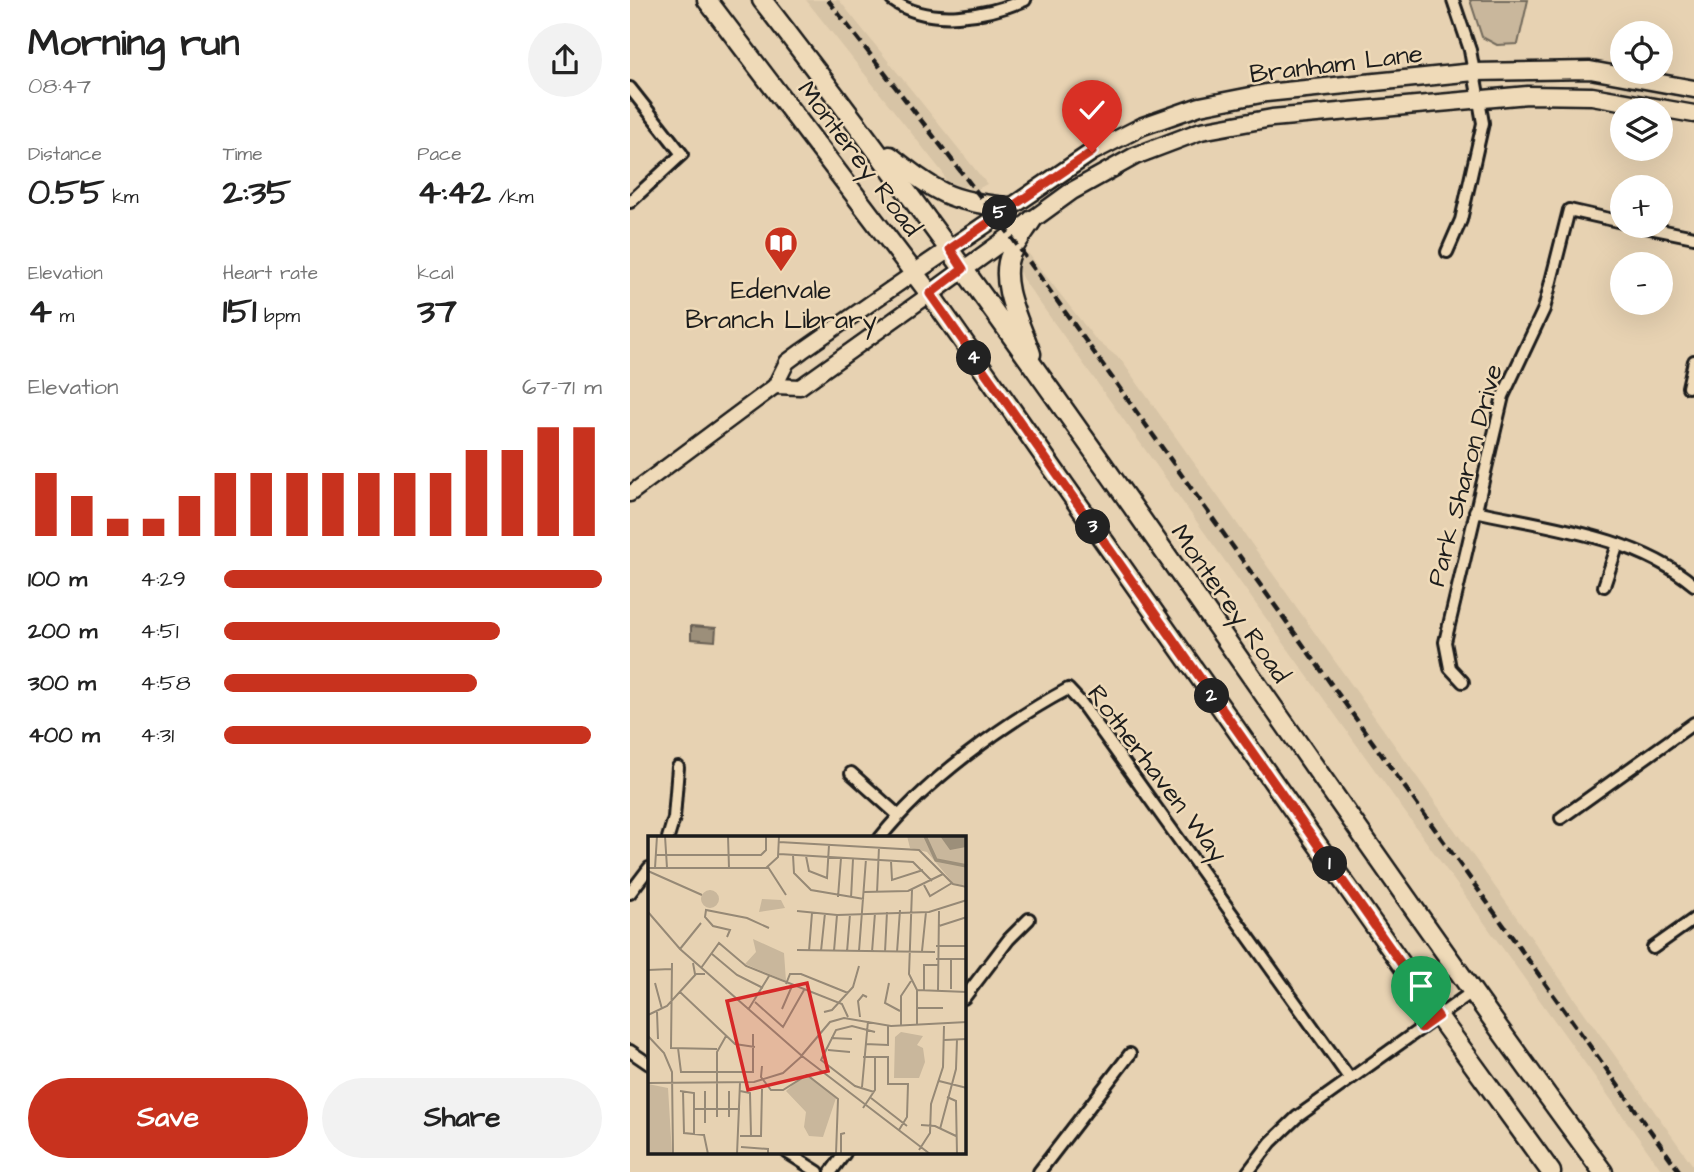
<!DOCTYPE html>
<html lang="en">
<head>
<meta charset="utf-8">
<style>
  body { margin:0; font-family:"Architects Daughter",sans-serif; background:#f2f2f2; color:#222; height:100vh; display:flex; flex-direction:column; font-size:26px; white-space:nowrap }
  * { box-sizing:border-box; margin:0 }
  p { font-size:23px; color:#767676 }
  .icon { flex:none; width:38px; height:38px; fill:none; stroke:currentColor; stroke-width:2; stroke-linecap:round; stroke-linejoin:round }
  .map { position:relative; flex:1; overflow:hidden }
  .side { display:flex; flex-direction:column; background:#fff; width:630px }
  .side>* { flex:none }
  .controls { position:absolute; left:980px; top:21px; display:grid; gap:14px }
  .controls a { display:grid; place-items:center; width:63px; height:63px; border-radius:50%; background:#fff; box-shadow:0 7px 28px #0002; font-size:35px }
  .pin { position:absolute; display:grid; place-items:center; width:60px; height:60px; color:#fff; margin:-72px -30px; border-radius:50% 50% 50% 0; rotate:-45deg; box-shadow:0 0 7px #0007 }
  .pin .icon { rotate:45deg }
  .km { position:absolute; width:35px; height:35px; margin:-18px; border-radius:50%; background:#222; color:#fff; font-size:19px; line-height:35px; text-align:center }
  .round { display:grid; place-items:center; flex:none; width:74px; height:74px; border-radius:37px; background:#f2f2f2 }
  .overview { display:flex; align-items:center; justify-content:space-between; height:119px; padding:0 28px }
  h1 { font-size:38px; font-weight:700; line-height:52px }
  .metrics { display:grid; grid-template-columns:repeat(3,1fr); gap:10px; height:119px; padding:7px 28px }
  .metrics div { display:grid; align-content:center }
  .metrics b { font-size:35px; font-weight:700 }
  .metrics small { font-size:19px; font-weight:400 }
  .metrics p { font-size:19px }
  .chart { height:196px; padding:14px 28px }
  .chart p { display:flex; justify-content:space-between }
  .chart svg { width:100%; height:126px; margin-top:7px; stroke:#c8321e; stroke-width:6 }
  .cta { display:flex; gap:14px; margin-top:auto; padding:14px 28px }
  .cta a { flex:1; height:80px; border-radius:42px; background:#c8321e; color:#fff; font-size:28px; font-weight:700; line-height:80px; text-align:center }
  .cta a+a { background:#f2f2f2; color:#222 }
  ul { padding:0 28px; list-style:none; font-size:23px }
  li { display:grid; grid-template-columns:112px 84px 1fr; align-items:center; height:52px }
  li i { height:18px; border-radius:9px; background:#c8321e }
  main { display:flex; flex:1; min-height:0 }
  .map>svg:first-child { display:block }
  .built { fill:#d7c4a6 }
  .green { fill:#c9b79c; stroke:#726a5c; stroke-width:2 }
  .water { fill:#9c8f7a; stroke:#696154; stroke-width:2 }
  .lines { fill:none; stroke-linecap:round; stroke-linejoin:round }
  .minor-casing { stroke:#1c1c1c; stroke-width:16 }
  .tertiary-casing { stroke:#1c1c1c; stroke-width:19 }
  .secondary-casing { stroke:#1c1c1c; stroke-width:21 }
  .primary-casing { stroke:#1c1c1c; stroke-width:23 }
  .minor { stroke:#efdab8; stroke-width:10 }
  .tertiary { stroke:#efdab8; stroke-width:14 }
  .secondary { stroke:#efdab8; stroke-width:16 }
  .primary { stroke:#efdab8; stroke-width:18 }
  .rail { stroke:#1c1c1c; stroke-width:4.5; stroke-dasharray:10 5; stroke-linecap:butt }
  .route-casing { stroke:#fff; stroke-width:14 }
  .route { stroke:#c8321e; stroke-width:9 }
  .labels { text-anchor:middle; stroke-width:5; stroke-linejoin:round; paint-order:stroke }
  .street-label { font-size:26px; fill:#1c1c1c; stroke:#efdab8 }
  .poi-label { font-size:26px; fill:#1c1c1c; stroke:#efdab8 }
  .inset-river { fill:none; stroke:#9c8f7a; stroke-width:3.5 }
  .inset-road { fill:none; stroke:#968976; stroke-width:2 }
  .view { fill:#d62828; fill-opacity:0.15; stroke:#d62828; stroke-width:3.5 }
  .inset-edge { fill:none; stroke:#1c1c1c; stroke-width:3.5 }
</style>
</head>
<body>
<main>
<section class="side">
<div class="overview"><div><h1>Morning run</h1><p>08:47</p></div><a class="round"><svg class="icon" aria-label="share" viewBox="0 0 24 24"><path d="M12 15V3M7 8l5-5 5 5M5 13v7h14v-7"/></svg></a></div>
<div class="metrics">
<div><p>Distance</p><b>0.55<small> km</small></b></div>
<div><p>Time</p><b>2:35</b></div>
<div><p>Pace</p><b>4:42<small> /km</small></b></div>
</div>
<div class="metrics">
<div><p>Elevation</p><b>4<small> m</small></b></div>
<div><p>Heart rate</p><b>151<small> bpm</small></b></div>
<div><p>kcal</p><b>37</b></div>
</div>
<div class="chart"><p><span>Elevation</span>67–71 m</p>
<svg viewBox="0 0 160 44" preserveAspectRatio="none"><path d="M5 44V22M15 44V30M25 44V38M35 44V38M45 44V30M55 44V22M65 44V22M75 44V22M85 44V22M95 44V22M105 44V22M115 44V22M125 44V14M135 44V14M145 44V6M155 44V6"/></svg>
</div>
<ul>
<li><b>100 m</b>4:29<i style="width:100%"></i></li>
<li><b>200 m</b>4:51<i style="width:73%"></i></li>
<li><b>300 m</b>4:58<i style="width:67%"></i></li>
<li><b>400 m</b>4:31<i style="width:97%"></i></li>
</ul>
<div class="cta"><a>Save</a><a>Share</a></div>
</section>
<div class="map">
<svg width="1064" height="1172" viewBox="0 0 1064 1172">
  <rect width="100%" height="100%" fill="#e7d2b2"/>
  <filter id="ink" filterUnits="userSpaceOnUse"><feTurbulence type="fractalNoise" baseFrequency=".0143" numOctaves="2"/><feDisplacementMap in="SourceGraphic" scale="14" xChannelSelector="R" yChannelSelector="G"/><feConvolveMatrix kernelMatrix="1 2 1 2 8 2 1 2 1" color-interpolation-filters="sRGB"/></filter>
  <g filter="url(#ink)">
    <g class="built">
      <polygon points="176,0 209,0 357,184 342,192 336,185 330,189 317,185 313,173"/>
      <polygon points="398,253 466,340 491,360 1064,1167 1064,1172 1033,1172 392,278 386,264"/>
    </g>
    <polygon class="green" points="840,0 898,0 888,44 867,45 852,37"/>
    <polygon class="water" points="61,626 86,628 85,641 61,639"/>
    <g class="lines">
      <g class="minor-casing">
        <g id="minor">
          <path d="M262,0c37,27 94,16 133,0"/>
          <polyline points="0,88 52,154 0,202"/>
          <polyline points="1010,226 1064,237"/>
          <polyline points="817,252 831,220 853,123 840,50 823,0"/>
          <polyline points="1058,387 1064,361"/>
          <path d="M845,511c73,16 161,25 219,74"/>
          <polyline points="974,586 988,544"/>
          <polyline points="833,682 820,668 815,642 873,396 914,309 939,210 992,222"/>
          <polyline points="221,773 268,815"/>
          <polyline points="931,818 1064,723"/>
          <polyline points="38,838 44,818 48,767"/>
          <path d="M250,838c45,-57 124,-115 188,-149l14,15 268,375"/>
          <polyline points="0,893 19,868"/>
          <polyline points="1023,948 1064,919"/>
          <polyline points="334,998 379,939 399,919"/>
          <polyline points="0,1051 19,1064"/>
          <polyline points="158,1153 188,1172"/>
          <polyline points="201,1172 215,1153"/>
          <polyline points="409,1172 500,1054"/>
          <polyline points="618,1172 641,1142 667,1117 842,992"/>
        </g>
      </g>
      <g class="tertiary-casing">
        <g id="tertiary">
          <polyline points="145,386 170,387 300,294"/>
          <polyline points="0,494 145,386 157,362 172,351 284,273"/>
        </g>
      </g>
      <g class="secondary-casing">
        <g id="secondary">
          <polyline points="284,273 462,152 513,126 570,106 636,93 844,72 960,70 1064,89"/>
          <polyline points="300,294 442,191 505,156 571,131 642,118 898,95 962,96 1064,114"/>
        </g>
      </g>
      <g class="primary-casing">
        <g id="primary">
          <polyline points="77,0 300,294 808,1016 921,1172"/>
          <path d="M132,0c295,380 556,784 841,1172"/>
          <path d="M260,156c46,36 59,46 119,51"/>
          <path d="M401,354c-9,-28 -34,-71 -20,-101 5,-11 14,-22 21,-33"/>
        </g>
      </g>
      <use href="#minor" class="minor"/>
      <use href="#tertiary" class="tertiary"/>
      <use href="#secondary" class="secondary"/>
      <use href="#primary" class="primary"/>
      <polyline class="rail" points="198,0 380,235 1050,1172"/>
    </g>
  </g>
  <g class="lines" filter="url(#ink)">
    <g class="route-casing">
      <polyline id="route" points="462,152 320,249 333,269 300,294 808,1016 791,1028"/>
    </g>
    <use href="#route" class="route"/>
  </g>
  <defs>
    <g id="library-pin" transform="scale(1.75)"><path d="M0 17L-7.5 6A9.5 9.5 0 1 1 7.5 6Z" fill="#c8321e" stroke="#efdab8"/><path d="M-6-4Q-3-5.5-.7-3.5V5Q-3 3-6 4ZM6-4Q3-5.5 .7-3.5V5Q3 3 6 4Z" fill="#fff"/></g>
  </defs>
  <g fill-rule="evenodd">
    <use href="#library-pin" x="151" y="243"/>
  </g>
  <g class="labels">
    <g class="street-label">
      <text transform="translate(706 63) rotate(-7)" y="9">Branham Lane</text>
      <text transform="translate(230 158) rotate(53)" y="9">Monterey Road</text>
      <text transform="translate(834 475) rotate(-75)" y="9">Park Sharon Drive</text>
      <text transform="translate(601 603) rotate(55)" y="9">Monterey Road</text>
      <text transform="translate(528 773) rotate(53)" y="9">Rotherhaven Way</text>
    </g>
    <g class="poi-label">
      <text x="151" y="298">Edenvale<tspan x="151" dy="30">Branch Library</tspan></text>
    </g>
  </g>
  <g transform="translate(18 836)">
    <rect width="318" height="318" fill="#e7d2b2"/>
    <path d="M259,0h59v50l-13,-3 -26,-31 -17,-4zM53 63a9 9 0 1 1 18 0a9 9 0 1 1-18 0ZM114,63l19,1 4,8 -26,4zM105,103l31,14 2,28 -41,-17 11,-12zM253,196l22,4 -6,9 6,3 2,14 -6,16h-25l1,-41zM160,240l28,22 -13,39 -14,-1 -5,-9 2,-15 -20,-21 14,-13zM0,248l20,4 4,66h-24z" fill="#c9b79c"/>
    <path d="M292,0h26v11l-16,3z" fill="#9c8f7a"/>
    <path class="inset-river" d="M277,0l11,24 31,6"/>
    <path class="inset-road" d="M17,0l2,32M80,0l1,32M131,6l140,8 34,34 14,3M131,18l134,8 19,19M7,19h106l5,-5v-14M145,19l1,18 17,17 53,9M158,20l3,15 18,7 2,-33M243,25l1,19 31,-10M120,31l18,28M0,32h118l12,-11 1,-21M7,32l2,-32M0,35l54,24M276,49l6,11 22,-13M264,54l-3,84 8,16v36M216,56l44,-1 35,-17M229,57l2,-46M190,61l3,-39M203,62l2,-39M149,75l40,4 92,-3 38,-12M0,76l32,37 122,107 128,98M291,90l28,-9M79,101l3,-7 -17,-4 -8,-9 1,-7 41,8 22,10M288,110h31M32,113l21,-26M149,114l138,2M161,115l3,-38M173,115l4,-38M186,115l3,-36M211,115l7,-92M274,115l4,-39M199,116l3,-38M224,116l3,-39M237,116l2,-40M249,116l3,-42M64,118l25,21 26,13M288,123h31M24,127l-1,85 46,1M45,127l2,11h10M53,132l18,-25 27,23 96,38 6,13M0,134l23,-1M7,147l7,26M241,147l-4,20 15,8M138,148l4,-10h11l47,19M303,153v-30M269,154l50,2M276,154v-25h14M290,154l1,-79M32,156l55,52 20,3M107,166l28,25 21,-37M269,172h26M134,173l10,-23M100,174l21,-34M9,176l1,27M176,176l8,-2 21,-23 6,-21M0,179l19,-9 29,-32M212,181l-2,-16 5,-6 4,2M253,190v-30l10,-15M0,200l16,17 8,19 1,82M183,202l21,1M296,204l23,-1M217,208l23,1v-19M30,212l3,24h72v-38M180,214l22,2M154,219l28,-33 14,-4 47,8 76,-4M215,221h25v27h20l-1,33 -8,13M114,230l-1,11 10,13h12l24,-15 31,24 -2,55M291,245l28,7M0,247l106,-1 29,-9 19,-17M214,251l6,-66M32,255l14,2v41M35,255l1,42 20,2 4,19M57,255v32M81,255v26M92,255l10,2 1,43M226,256l-19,-6 -34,-26 15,-30 16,-4 23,6M299,261l9,4 1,53M223,262l36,28M215,272l12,-18v-33M46,273h46M69,281v-65l9,-16M273,289l14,1 21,10M292,293l16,-60 1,-30M92,300h21l1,-47M93,311l27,2v5M271,314l11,-17 1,-29 12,-37 1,-41M89,318l3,-71M193,318v-20l4,-1"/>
    <path class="view" d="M159,147l21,88 -80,19 -21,-89z"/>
    <rect width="318" height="318" class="inset-edge"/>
  </g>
</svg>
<div class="controls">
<a><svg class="icon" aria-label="locate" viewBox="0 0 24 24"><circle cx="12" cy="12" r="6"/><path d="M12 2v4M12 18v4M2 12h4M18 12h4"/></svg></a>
<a><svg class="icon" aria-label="layers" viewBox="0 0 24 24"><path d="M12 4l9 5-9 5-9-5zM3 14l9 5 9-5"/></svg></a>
<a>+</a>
<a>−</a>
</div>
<div class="pin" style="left:791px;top:1028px;background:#1e9e55"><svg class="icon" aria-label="arrive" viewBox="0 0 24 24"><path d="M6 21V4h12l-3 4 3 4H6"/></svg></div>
<div class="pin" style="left:462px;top:152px;background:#d93025"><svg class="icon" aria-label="check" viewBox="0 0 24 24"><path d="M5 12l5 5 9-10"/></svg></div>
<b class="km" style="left:700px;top:864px">1</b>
<b class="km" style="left:582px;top:696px">2</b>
<b class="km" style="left:463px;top:527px">3</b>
<b class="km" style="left:344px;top:358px">4</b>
<b class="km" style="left:370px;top:213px">5</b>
</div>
</main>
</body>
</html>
